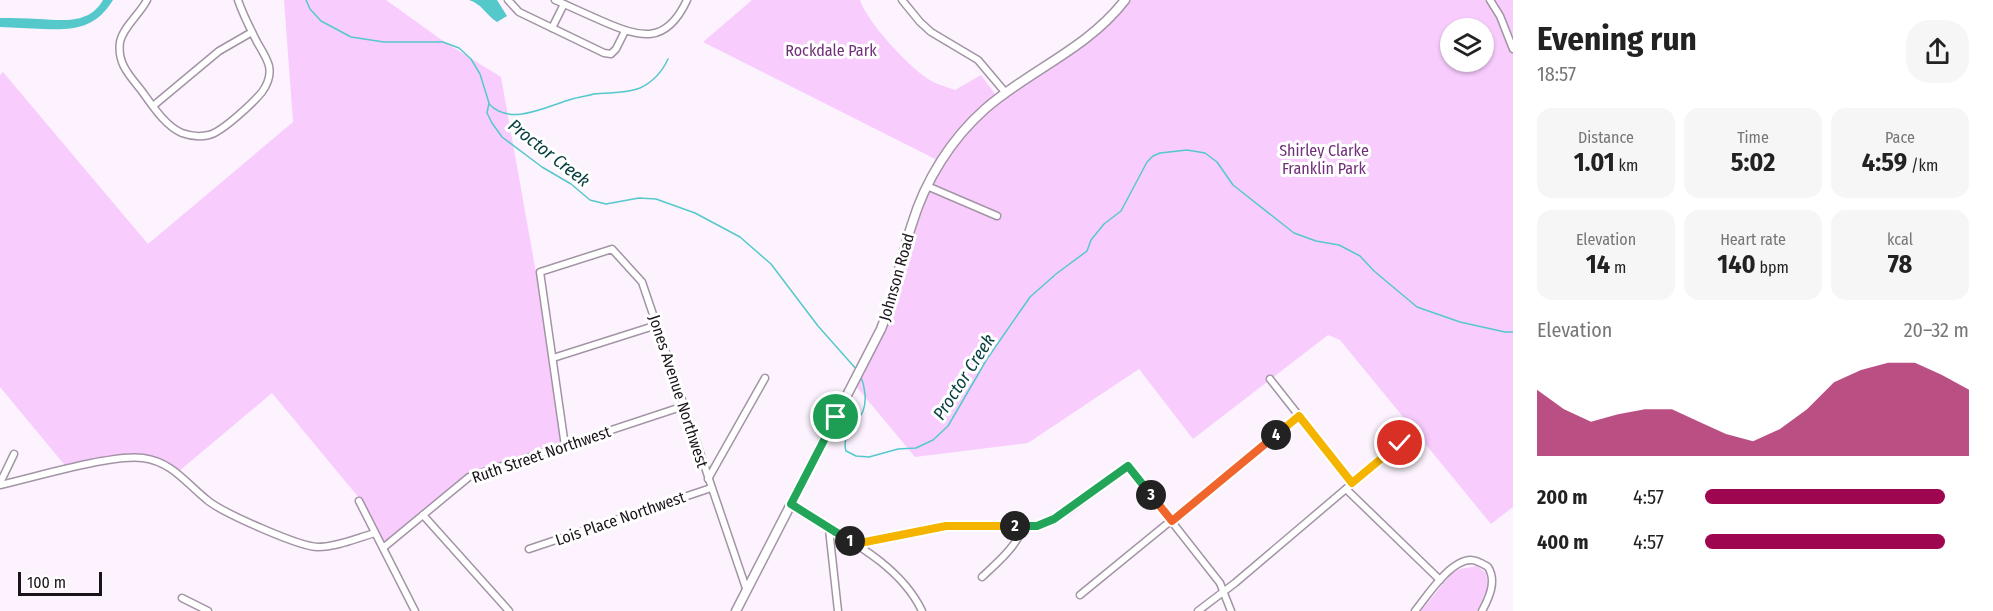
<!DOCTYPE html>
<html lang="en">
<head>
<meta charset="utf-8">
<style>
  body { margin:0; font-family:"Fira Sans Condensed",sans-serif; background:#f6f6f6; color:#222; height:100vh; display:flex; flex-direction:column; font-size:22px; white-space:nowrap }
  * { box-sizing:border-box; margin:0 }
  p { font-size:20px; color:#767676 }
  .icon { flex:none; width:33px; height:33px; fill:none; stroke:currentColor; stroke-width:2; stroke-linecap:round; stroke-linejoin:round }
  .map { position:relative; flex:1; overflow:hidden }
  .sheet { display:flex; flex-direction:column; background:#fff; width:480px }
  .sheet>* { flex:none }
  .fabs { position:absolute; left:1440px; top:18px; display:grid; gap:12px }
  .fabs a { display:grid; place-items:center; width:54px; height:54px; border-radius:50%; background:#fff; box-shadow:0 2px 4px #0004; font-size:30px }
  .scale { position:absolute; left:18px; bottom:15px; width:84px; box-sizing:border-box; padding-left:6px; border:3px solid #1a141a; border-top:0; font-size:16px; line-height:21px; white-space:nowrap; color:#1a141a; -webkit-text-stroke:4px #fff; paint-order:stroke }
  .pin { position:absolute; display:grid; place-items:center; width:51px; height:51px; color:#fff; margin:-26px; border:3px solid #fff; border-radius:50%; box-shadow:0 2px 6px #0007 }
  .km { position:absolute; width:30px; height:30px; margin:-15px; border-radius:50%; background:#222; color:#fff; font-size:16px; line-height:30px; text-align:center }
  .round { display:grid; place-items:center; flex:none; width:63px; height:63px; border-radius:24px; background:#f6f6f6 }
  .headline { display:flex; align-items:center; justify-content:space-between; height:102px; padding:0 24px }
  h1 { font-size:33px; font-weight:700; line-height:45px }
  .metrics { display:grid; grid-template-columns:repeat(3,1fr); gap:9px; height:102px; padding:6px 24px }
  .metrics div { display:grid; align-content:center; border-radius:15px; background:#f6f6f6; text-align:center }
  .metrics b { font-size:26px; font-weight:700 }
  .metrics small { font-size:16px; font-weight:400 }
  .metrics p { font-size:16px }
  .chart { height:168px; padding:12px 24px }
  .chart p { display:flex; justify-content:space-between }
  .chart svg { width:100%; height:108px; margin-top:6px; fill:#9e0650; opacity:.7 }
  ul { padding:0 24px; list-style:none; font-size:20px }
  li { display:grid; grid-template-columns:96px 72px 1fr; align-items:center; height:45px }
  li i { height:15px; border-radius:8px; background:#9e0650 }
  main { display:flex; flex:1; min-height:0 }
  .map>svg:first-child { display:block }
  .green { fill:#f8cdfe; fill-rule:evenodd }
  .water { fill:#55c8cc }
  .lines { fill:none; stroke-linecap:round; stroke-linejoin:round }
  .stream { stroke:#55c8cc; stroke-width:1.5 }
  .street-casing { stroke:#a394a5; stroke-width:9 }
  .secondary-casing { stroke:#a394a5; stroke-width:11 }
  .street { stroke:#fff; stroke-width:6 }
  .secondary { stroke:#fff; stroke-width:8 }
  .split-1-casing { stroke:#fff; stroke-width:12 }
  .split-2-casing { stroke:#fff; stroke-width:12 }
  .split-3-casing { stroke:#fff; stroke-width:12 }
  .split-4-casing { stroke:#fff; stroke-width:12 }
  .split-5-casing { stroke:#fff; stroke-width:12 }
  .split-1 { stroke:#22a559; stroke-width:8 }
  .split-2 { stroke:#f5b400; stroke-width:8 }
  .split-3 { stroke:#22a559; stroke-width:8 }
  .split-4 { stroke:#f0652b; stroke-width:8 }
  .split-5 { stroke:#f5b400; stroke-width:8 }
  .labels { text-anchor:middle; stroke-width:6; stroke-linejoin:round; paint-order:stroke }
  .park-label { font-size:16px; fill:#703079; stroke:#fff }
  .street-label { font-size:16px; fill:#1a141a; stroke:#fff }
  .water-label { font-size:18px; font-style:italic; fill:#073e40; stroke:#fff }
</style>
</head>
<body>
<main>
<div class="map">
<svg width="1513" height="611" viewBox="0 0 1513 611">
  <rect width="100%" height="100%" fill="#fcf3fe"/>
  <g class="green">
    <polygon points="284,0 386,0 446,43 501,77 567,446 469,479 384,549 360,499 272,393 178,472 141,457 68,469 0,387 0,75 3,72 148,244 293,122"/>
    <path d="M752,0h108c7,22 48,66 68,79 8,5 19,8 27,11l26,-15 17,23 61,-37 68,-61h386v507l-22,17 -151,-184 -12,-5 -135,104 -54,-70 -111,74 -113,14 -60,-72 18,-36 33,-111 35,-76 -238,-120zM1450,28h34v34h-34z"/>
    <polygon points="1477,566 1486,573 1488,587 1477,611 1421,611 1451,574 1460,569"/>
  </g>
  <g class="water">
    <path d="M103,0h10c-18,29 -39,30 -70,29 -14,-1 -29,-1 -43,-2v-9c13,0 26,0 38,1 24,1 51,6 65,-19z"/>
    <path d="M469,0h28l10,16 -10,6c-11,-7 -15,-18 -28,-22z"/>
  </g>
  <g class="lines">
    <g class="stream">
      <polyline points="306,0 310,9 321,21 351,37 384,42 443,42 459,48 471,59 480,74 489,103 487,113 492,123 502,137 542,167 571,184 590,200 606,204 639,198 656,199 695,213 740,237 771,264 818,326 857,370"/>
      <path d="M489,104c22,23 58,2 83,-5 7,-2 15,-3 22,-5 15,-2 31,0 46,-6 13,-6 22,-16 28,-29"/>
      <path d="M861,377c4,10 6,24 2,34 -6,14 -22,23 -17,40l10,5 13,1 29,-8 18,-1 17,-8 15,-14 39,-67 43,-62 26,-23 31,-23 4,-11 13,-16 17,-13 26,-49 6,-6 7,-3 27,-3 18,3 12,9 16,23 61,48 22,8 23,4 21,11 14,15 43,36 43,15 45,10h8"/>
    </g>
    <g class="street-casing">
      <g id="street">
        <path d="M147,0c-7,14 -24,27 -27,42 -3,21 9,33 21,48 11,15 24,36 41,43 8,3 18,4 27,2 13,-3 44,-32 53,-43 5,-7 9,-17 7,-26 -2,-8 -8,-17 -12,-24 -7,-14 -14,-27 -19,-42"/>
        <polyline points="508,0 519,12 604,53 611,54 616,49 625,31"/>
        <path d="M555,0c16,7 31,14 47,21 39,17 64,24 85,-21"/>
        <polyline points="902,0 920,22 931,32 978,60 1005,92"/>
        <polyline points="1490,0 1500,16 1513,49"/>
        <polyline points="552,28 564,4"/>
        <polyline points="153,106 219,51 252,32"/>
        <polyline points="927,186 997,216"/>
        <polyline points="553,358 657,325"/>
        <polyline points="1270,379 1352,483"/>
        <polyline points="565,446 540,272 612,249 642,282 747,591"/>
        <polyline points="708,479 765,378"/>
        <polyline points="0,483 14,454"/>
        <path d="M0,485c34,-8 68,-18 102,-24 14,-2 27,-5 41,-3 29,4 42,24 63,41 14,13 94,48 112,48 19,0 39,-9 57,-14"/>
        <polyline points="1346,489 1440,580"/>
        <polyline points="359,501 415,611"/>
        <path d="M791,504c45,30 107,56 131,107"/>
        <polyline points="423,515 509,611"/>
        <polyline points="829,529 838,611"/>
        <polyline points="855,544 946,526 1037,526 1068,511 1128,466 1220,583 1231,611"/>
        <polyline points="383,548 469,477 684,406"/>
        <polyline points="529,549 711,488"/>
        <path d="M982,577c16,-15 34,-30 42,-51"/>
        <polyline points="1080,595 1299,416"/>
        <polyline points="182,598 208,611"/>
        <polyline points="1198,611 1235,583 1400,443"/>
        <path d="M1415,611c12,-15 35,-51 56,-51 6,0 12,4 17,7 9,14 1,31 -6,44"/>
      </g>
    </g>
    <g class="secondary-casing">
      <path id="secondary" d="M736,611l145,-282c14,-35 19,-70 31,-105 13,-43 39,-85 73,-115 46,-40 101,-59 140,-109"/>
    </g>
    <use href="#street" class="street"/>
    <use href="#secondary" class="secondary"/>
  </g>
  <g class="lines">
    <g class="split-1-casing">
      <polyline id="split-1" points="836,417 791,504 850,541"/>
    </g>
    <g class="split-2-casing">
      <polyline id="split-2" points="850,541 855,544 946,526 1015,526"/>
    </g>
    <g class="split-3-casing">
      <polyline id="split-3" points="1015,526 1037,526 1054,519 1128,466 1151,495"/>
    </g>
    <g class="split-4-casing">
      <polyline id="split-4" points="1151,495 1172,521 1276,435"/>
    </g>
    <g class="split-5-casing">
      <polyline id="split-5" points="1276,435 1299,416 1352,483 1400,443"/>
    </g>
    <use href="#split-1" class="split-1"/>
    <use href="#split-2" class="split-2"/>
    <use href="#split-3" class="split-3"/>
    <use href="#split-4" class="split-4"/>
    <use href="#split-5" class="split-5"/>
  </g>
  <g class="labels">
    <g class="park-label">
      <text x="831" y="56">Rockdale Park</text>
      <text x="1324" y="156">Shirley Clarke<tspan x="1324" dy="18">Franklin Park</tspan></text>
    </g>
    <g class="street-label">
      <text transform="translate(896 277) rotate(-74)" y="6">Johnson Road</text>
      <text transform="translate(679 391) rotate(72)" y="6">Jones Avenue Northwest</text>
      <text transform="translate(541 454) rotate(-19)" y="6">Ruth Street Northwest</text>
      <text transform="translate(620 518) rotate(-19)" y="6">Lois Place Northwest</text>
    </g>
    <g class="water-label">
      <text transform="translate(549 153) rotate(38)" y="6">Proctor Creek</text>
      <text transform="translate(964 377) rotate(-57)" y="6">Proctor Creek</text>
    </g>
  </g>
</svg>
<div class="fabs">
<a><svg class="icon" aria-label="layers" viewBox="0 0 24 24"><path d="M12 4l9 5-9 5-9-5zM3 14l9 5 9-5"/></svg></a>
</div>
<div class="scale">100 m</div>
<div class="pin" style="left:836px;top:417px;background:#1e9e55"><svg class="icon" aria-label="arrive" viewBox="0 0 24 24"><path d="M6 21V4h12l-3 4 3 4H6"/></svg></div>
<div class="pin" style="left:1400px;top:443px;background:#d93025"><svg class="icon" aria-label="check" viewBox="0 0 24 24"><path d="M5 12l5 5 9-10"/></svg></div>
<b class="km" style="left:850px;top:541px">1</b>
<b class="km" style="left:1015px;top:526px">2</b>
<b class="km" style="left:1151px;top:495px">3</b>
<b class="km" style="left:1276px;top:435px">4</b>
</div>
<section class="sheet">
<div class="headline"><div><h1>Evening run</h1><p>18:57</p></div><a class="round"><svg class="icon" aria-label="share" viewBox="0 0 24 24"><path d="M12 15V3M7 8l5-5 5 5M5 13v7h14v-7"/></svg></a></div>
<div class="metrics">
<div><p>Distance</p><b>1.01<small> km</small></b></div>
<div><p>Time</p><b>5:02</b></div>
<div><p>Pace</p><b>4:59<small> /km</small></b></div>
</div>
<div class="metrics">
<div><p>Elevation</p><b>14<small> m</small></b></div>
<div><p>Heart rate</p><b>140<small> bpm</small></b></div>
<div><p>kcal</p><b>78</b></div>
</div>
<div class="chart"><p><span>Elevation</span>20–32 m</p>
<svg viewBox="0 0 160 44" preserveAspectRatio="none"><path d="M0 44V17L10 25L20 30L30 27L40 25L50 25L60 30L70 35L80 38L90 33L100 25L110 14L120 9L130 6L140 6L150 11L160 17V44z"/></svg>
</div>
<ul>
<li><b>200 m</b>4:57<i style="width:91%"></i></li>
<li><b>400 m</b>4:57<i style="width:91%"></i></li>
</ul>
</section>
</main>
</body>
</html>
